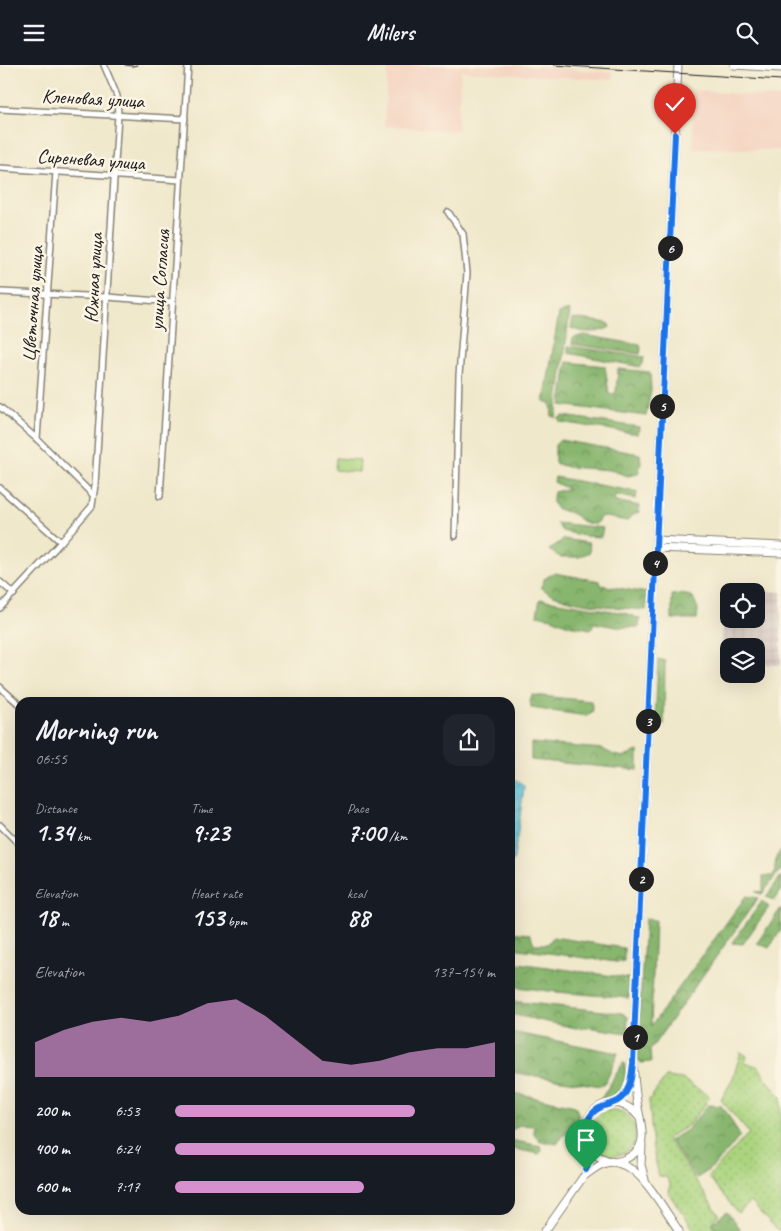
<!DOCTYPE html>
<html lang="en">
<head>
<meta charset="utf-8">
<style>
  body { margin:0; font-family:Caveat,sans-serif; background:#20242c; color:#f1f3f6; height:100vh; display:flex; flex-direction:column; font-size:19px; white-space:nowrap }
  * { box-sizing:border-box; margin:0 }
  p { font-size:16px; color:#9ea1a6 }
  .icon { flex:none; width:28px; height:28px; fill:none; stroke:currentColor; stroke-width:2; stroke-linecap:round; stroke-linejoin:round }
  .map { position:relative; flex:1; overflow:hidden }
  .side { position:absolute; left:15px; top:632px; width:500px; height:518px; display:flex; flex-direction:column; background:#171b24; border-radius:15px; box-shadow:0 5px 20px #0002 }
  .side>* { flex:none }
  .tools { position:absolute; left:720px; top:518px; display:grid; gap:10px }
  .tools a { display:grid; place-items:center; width:45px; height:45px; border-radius:10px; background:#171b24; box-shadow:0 5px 20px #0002; font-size:25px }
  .pin { position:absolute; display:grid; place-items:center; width:42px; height:42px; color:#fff; margin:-51px -21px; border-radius:50% 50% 50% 0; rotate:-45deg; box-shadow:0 0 5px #0007 }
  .pin .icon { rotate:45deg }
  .km { position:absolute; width:25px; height:25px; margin:-12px; border-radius:50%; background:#222; color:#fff; font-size:14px; line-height:25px; text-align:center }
  .round { display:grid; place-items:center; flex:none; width:52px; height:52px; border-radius:15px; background:#20242c }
  .headline { display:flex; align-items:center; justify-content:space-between; height:85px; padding:0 20px }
  h1 { font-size:28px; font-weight:600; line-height:38px }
  .stats { display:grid; grid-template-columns:repeat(3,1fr); gap:8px; height:85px; padding:5px 20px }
  .stats div { display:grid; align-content:center }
  .stats b { font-size:25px; font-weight:600 }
  .stats small { font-size:14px; font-weight:400 }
  .stats p { font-size:14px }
  .chart { height:140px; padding:10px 20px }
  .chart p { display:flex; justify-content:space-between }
  .chart svg { width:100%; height:90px; margin-top:5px; fill:#d690ce; opacity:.7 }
  ul { padding:0 20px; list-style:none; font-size:16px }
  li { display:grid; grid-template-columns:80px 60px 1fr; align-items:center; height:38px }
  li i { height:12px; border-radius:6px; background:#d690ce }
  header { display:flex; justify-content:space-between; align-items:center; height:65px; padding:0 20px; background:#171b24; font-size:22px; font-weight:600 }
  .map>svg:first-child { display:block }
  .built { fill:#f4d3c0 }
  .industrial { fill:url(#industrial-grid); fill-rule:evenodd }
  .grass { fill:url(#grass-dots); stroke:#64784e }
  .forest { fill:url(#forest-crowns); stroke:#526945 }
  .pitch { fill:#abd47f; stroke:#64784e }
  .water { fill:url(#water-waves); stroke:#3e717e }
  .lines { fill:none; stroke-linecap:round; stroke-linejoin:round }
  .street-casing { stroke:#868274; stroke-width:8 }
  .secondary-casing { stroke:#868274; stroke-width:9 }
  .street { stroke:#fff; stroke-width:5 }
  .secondary { stroke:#fff; stroke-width:7 }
  .tram { stroke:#1c1c1c; stroke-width:1 }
  .route-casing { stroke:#fff; stroke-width:10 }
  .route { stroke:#1a73e8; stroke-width:6 }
  .labels { text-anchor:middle; stroke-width:5; stroke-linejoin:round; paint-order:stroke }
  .street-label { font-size:20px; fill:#1c1c1c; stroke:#fcf5e5 }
</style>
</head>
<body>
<header><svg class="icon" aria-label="menu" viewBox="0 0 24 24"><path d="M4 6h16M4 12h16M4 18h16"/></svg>Milers<svg class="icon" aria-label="search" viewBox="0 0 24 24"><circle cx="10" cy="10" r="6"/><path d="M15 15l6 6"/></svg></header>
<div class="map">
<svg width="781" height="1166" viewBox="0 0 781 1166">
  <defs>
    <pattern id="industrial-grid" width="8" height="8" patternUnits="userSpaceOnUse" patternTransform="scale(1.25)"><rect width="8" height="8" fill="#d0c0bc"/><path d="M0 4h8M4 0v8" fill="none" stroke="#b2a4a1"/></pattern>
    <pattern id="grass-dots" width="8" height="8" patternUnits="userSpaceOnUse" patternTransform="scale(1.25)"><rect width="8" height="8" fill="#abd47f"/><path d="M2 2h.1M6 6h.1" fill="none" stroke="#93b56d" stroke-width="1.8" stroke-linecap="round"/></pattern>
    <pattern id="forest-crowns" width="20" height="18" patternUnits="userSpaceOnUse" patternTransform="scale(1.25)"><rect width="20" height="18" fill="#88b66e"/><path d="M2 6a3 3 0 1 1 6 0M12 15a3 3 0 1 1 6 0" fill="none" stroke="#6e935a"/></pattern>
    <pattern id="water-waves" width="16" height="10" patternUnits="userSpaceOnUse" patternTransform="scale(1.25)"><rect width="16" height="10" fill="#61c6df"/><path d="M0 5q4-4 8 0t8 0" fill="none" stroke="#54aabf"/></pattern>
  </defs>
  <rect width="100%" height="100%" fill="#fcf5e5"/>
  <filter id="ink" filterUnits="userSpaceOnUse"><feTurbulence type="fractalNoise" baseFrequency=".02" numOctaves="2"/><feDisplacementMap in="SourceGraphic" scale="10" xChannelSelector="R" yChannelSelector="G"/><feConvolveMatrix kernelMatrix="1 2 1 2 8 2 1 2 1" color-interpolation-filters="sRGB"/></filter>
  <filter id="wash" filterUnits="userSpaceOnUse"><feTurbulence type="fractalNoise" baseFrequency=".0096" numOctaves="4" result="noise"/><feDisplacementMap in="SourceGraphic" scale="20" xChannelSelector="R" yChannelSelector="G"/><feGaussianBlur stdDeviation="1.12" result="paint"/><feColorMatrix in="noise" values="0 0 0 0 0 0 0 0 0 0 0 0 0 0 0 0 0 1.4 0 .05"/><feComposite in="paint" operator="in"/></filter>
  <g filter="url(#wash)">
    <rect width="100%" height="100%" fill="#f0e8cb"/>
    <g class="built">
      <polygon points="388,0 510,0 613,7 612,15 461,6 457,66 384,61"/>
      <polygon points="692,25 781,33 781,85 693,83"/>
    </g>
    <path class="industrial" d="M724,524l57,3v73l-25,-1v-18h-27v16l-9,-1zM729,526h27v28h-27z"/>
    <g class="grass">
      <polygon points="741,987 747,991 745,997 759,1002 765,1012 781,1032 781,1166 777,1166 751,1137 738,1148 708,1112 749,1068 721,1035 733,1013"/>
      <polygon points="666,1012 682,1014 709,1031 706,1038 689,1060 667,1073 719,1150 712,1158 718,1166 695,1166 669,1129 670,1119 666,1112 659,1111 653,1084 649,1035"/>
      <circle cx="613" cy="1068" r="23"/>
    </g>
    <g class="forest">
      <polygon points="570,245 556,353 552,351 551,339 544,337 559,248"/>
      <path d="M573,253l35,5 2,4c-11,7 -28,6 -39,1z"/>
      <polygon points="584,270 640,280 641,284 640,289 572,279 573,273"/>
      <polygon points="568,281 644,292 643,299 640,302 568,288"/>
      <polygon points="567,297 605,301 609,329 616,328 618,304 650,307 651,326 646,351 561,340"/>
      <polygon points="564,351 639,362 638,369 560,357 559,353"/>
      <polygon points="560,375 640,389 641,398 638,409 628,411 610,405 567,402 555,398 555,380"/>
      <path d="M555,412l82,15 -1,7 -21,-4 -1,6 26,5 -1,6 -7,3 -5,6 -26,-5 -5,8c-3,0 -8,0 -12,-2 -4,-1 -6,-5 -9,-7 -13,-7 -26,-2 -21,-23l14,-3 -14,-7z"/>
      <polygon points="556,458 603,463 601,472 584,471 562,466"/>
      <polygon points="564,474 589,478 590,487 579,492 560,492 549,485"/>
      <path d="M554,508l46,8 1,4 46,8 -1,17c-23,-2 -90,-6 -105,-23l3,-8z"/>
      <polygon points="683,529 693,532 698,544 697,554 672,554 672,530"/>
      <polygon points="540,534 625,548 640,554 639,562 617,562 594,558 591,564 568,560 552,553 537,550"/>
      <polygon points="658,594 665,596 664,660 655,659"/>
      <polygon points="532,630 591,636 593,646 587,651 531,643 530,635"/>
      <path d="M531,678l72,6c6,4 16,9 24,7 4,-1 6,-4 11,-5v19l-107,-10z"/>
      <polygon points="781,785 781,804 762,829 755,827 763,826 763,811 774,811 776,792"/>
      <polygon points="781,811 781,826 775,835 766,832"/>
      <polygon points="746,831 758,833 650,985 651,997 641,998 637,993 645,854 655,855 651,961"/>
      <polygon points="762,836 769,842 743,879 732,878"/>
      <polygon points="781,843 781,865 769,883 757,878"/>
      <polygon points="510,867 530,869 534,879 548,879 553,872 624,883 624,896 616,897 519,884 510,881"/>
      <polygon points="518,898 628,913 629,933 557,927 510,921 510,910 519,910 513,900"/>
      <polygon points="510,936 622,948 628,952 627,968 586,962 576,963 510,949"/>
      <polygon points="516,968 618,988 606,1017 601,1021 510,1007 510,969"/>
      <path d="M623,998h1c2,6 2,14 0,20 -2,10 -13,20 -23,16z"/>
      <polygon points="510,1027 575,1041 578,1048 578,1060 573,1067 563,1070 557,1079 540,1076 534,1070 534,1061 519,1060 511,1066 510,1065"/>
      <path d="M708,1040l13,1 6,7 13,23c-11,14 -29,36 -44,42l-26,-38 18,-11z"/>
      <polygon points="510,1075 541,1081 542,1086 539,1089 510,1083"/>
      <polygon points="727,1147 741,1166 719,1166 713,1158"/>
    </g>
    <polygon class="pitch" points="336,393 360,395 359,407 335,405"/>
    <path class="water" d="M510,714c7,1 11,2 14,8l-10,71 -2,5h-2z"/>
  </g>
  <g filter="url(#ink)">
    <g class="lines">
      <g class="street-casing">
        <g id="street">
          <polyline points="0,44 185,54"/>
          <polyline points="0,103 180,115"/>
          <polyline points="448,147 463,169 467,208 459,310 455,471"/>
          <polyline points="0,227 107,232 172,237"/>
          <polyline points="0,342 37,374 93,430"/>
          <polyline points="37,374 56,107"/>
          <polyline points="0,423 61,477"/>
          <polyline points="160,431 188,0"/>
          <polyline points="0,517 14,529"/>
          <polyline points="0,543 61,477 92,441 95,420 118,50 117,31 104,0"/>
          <polyline points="0,622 20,640"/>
          <polyline points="0,760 20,780"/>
        </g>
      </g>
      <g class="secondary-casing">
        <g id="secondary">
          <polyline points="734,0 781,3"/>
          <polyline points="656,475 781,481"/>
          <polyline points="656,483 781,488"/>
          <path d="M614,1038c12,-8 15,-14 17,-28"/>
          <polyline points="642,1079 641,1100 645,1115"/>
          <path d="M588,1082c13,18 31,11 47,25 15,12 32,42 44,59"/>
          <path d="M585,1110c2,-6 5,-13 4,-20 0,-7 -3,-12 -4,-19 -2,-16 10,-32 27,-33 11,0 20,5 27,14"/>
          <path d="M545,1166l38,-54c7,-5 14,-12 23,-14 6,-1 13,-1 19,-4 27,-11 15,-36 12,-57 -2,-13 -3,-26 -4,-39l14,-321 31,-677"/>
        </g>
      </g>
      <use href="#street" class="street"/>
      <use href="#secondary" class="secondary"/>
      <g class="tram">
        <polyline points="125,0 133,1 137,0"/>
        <polyline points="554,0 781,15"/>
      </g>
    </g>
  </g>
  <g class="lines" filter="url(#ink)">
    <g class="route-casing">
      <path id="route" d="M586,1105c2,-5 4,-10 3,-16 0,-12 -8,-22 -1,-34 10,-20 28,-11 37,-26 6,-9 7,-21 8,-31l14,-320 28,-609"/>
    </g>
    <use href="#route" class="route"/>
  </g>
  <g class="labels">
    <g class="street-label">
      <text transform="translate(93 33) rotate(3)" y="7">Кленовая улица</text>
      <text transform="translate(91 94) rotate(4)" y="7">Сиреневая улица</text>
      <text transform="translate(93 213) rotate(-87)" y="7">Южная улица</text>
      <text transform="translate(159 215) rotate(-86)" y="7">улица Согласия</text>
      <text transform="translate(32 239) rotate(-86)" y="7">Цветочная улица</text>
    </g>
  </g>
</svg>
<div class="tools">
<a><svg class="icon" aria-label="locate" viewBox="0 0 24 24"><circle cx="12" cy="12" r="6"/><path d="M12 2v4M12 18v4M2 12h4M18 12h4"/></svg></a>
<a><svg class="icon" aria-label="layers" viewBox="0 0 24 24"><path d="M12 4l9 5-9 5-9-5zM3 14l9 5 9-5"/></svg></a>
</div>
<div class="pin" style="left:586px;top:1105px;background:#1e9e55"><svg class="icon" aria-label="arrive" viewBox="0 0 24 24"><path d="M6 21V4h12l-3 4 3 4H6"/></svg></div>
<div class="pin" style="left:675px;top:69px;background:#d93025"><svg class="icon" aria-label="check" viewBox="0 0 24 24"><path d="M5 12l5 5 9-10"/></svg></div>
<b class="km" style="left:635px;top:972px">1</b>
<b class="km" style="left:641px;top:814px">2</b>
<b class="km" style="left:648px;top:656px">3</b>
<b class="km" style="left:655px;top:498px">4</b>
<b class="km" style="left:662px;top:341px">5</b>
<b class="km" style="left:670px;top:183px">6</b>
<section class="side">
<div class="headline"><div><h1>Morning run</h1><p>06:55</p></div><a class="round"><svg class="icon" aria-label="share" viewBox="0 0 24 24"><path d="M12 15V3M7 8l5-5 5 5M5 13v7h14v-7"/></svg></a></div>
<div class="stats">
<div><p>Distance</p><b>1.34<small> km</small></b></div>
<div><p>Time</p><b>9:23</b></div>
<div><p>Pace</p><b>7:00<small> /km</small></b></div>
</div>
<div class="stats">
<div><p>Elevation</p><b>18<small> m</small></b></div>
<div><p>Heart rate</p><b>153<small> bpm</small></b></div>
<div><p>kcal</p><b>88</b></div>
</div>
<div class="chart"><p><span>Elevation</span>137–154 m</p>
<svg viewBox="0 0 160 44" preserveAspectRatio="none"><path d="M0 44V27L10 21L20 17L30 15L40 17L50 14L60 8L70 6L80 14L90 25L100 36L110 38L120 36L130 32L140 30L150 30L160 27V44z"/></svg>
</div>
<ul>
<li><b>200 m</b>6:53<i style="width:75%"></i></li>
<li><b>400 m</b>6:24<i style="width:100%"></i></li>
<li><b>600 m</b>7:17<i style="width:59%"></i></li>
</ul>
</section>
</div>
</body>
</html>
